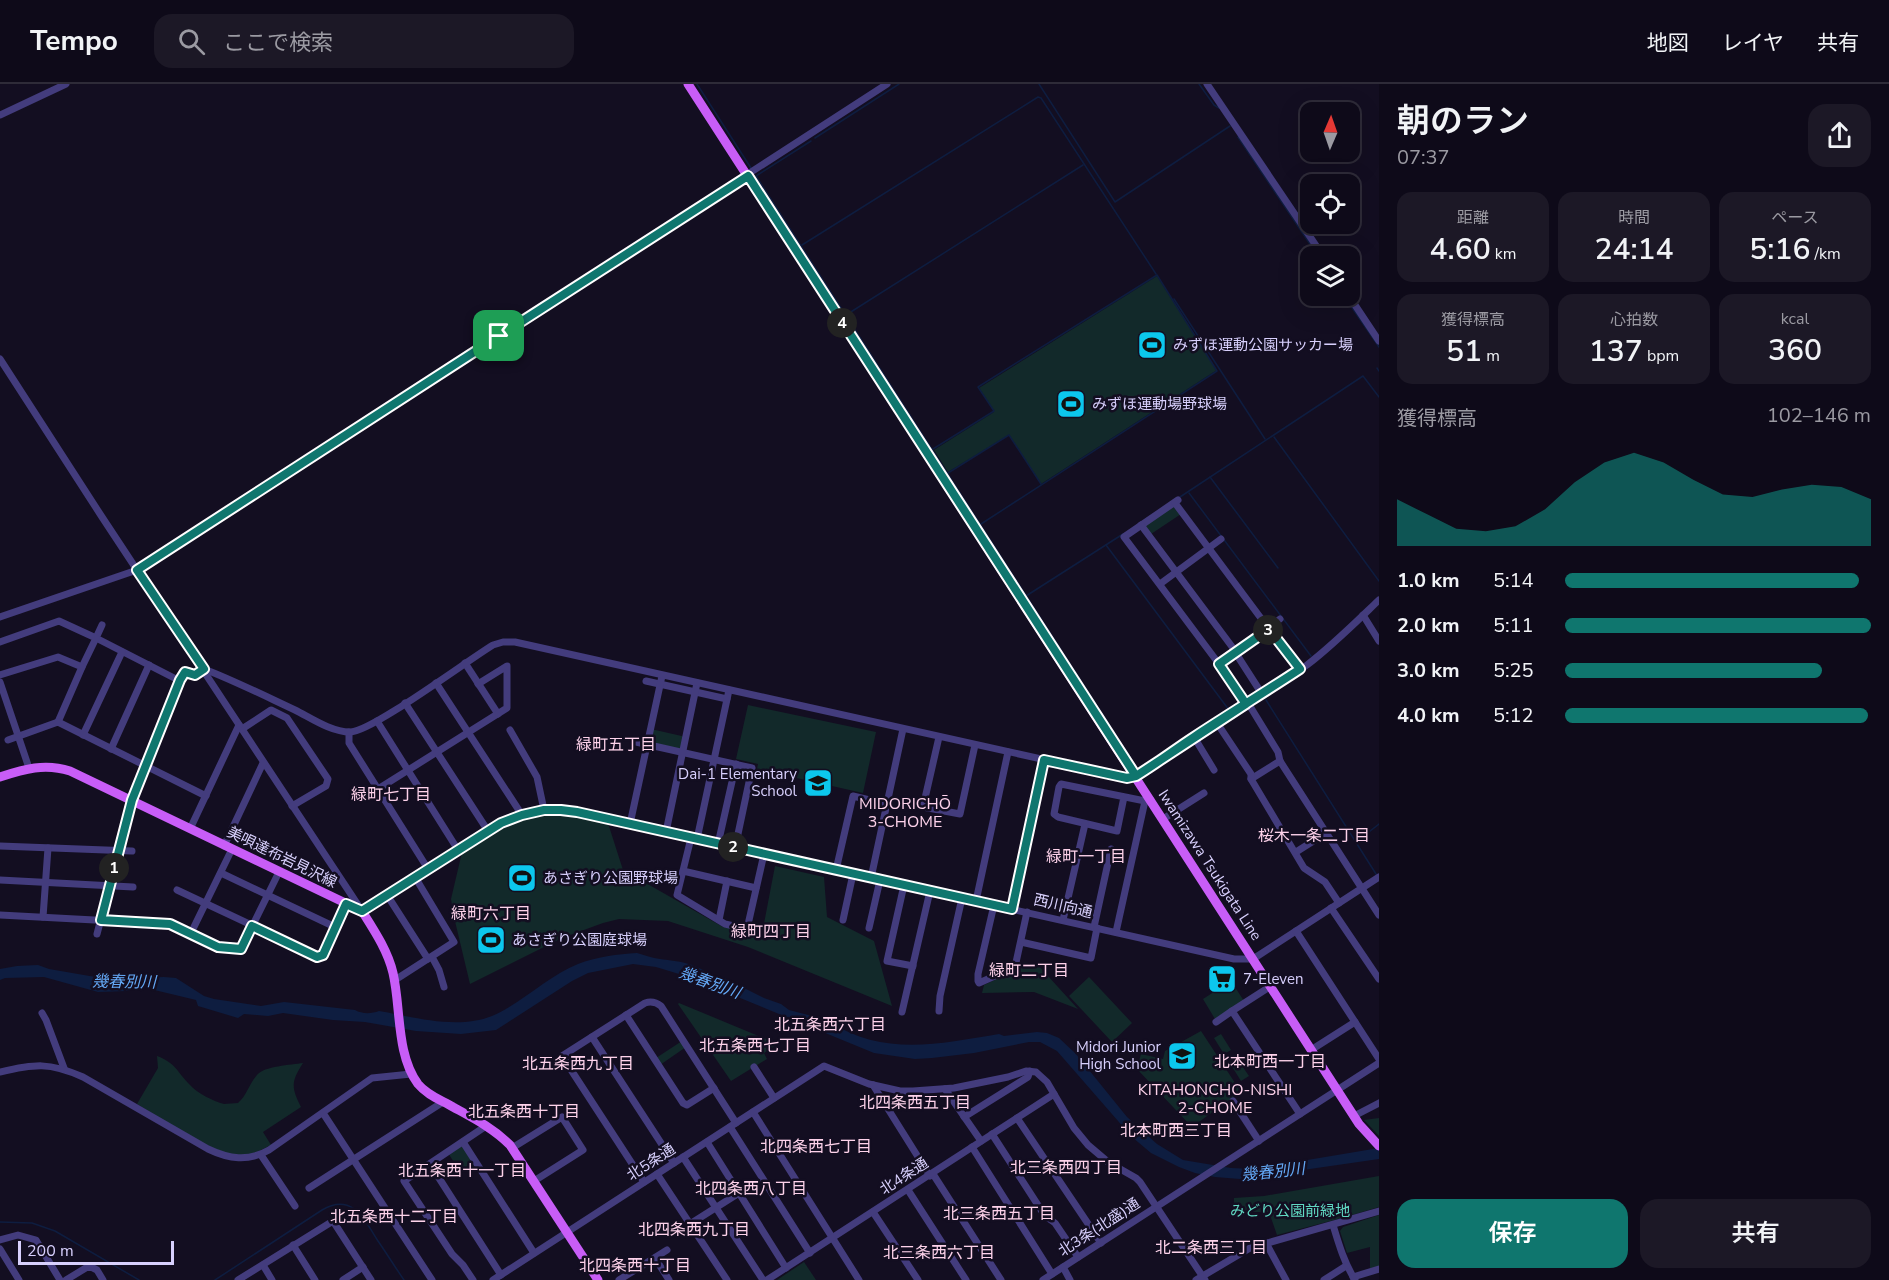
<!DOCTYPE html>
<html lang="ja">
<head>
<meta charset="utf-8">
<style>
  body { margin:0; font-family:"Nunito Sans","Noto Sans JP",sans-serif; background:#1c1826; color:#f1f3f6; height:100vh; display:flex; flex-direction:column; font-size:22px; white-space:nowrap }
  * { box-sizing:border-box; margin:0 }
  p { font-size:20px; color:#9b9aa2 }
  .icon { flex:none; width:33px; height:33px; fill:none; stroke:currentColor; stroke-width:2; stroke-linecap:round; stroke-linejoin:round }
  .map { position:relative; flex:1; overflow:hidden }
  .panel { display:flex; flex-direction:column; background:#0e0a19; width:510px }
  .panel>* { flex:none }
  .needle { width:39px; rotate:2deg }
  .buttons { position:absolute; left:1300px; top:18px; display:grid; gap:12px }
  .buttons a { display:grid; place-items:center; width:60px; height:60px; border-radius:12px; background:#0e0a19; box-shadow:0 6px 24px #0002,0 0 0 2px #2e2b38; font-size:30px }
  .scale { position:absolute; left:18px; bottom:15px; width:156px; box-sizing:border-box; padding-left:6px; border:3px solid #d8d0fd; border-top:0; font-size:16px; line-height:21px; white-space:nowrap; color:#d8d0fd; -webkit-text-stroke:4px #130e21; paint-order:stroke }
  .pin { position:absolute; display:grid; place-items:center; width:51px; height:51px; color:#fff; margin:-26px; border-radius:12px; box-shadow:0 3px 9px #0006 }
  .km { position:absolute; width:30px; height:30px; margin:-15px; border-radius:50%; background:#222; color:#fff; font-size:16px; line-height:30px; text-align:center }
  .round { display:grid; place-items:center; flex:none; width:63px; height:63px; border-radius:18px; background:#1c1826 }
  .head { display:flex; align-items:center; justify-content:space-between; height:102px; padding:0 18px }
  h1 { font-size:33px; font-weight:600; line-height:45px }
  .stats { display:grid; grid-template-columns:repeat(3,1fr); gap:9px; height:102px; padding:6px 18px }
  .stats div { display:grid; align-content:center; border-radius:15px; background:#1c1826; text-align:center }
  .stats b { font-size:30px; font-weight:600 }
  .stats small { font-size:16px; font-weight:400 }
  .stats p { font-size:16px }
  .chart { height:168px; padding:12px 18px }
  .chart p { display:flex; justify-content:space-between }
  .chart svg { width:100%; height:108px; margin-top:6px; fill:#0f766e; opacity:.7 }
  .cta { display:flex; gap:12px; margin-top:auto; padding:12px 18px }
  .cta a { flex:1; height:69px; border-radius:18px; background:#0f766e; color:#fff; font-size:24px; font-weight:600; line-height:69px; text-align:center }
  .cta a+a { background:#1c1826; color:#f1f3f6 }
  ul { padding:0 18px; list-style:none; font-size:20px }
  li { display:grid; grid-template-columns:96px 72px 1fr; align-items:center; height:45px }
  li i { height:15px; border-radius:8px; background:#0f766e }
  header { display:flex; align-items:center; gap:36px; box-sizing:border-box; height:84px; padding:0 30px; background:#0e0a19; border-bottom:2px solid #2e2b38 }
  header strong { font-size:28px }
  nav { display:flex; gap:33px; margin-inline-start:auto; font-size:21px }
  .search { width:420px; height:54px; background:#1c1826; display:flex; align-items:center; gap:15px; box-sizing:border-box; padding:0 21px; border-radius:18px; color:#9b9aa2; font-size:22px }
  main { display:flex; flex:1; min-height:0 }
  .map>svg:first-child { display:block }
  .green { fill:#12292a }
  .water { fill:#0e1d40 }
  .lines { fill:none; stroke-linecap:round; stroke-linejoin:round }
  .stream { stroke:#0e1d40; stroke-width:1.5 }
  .minor { stroke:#433c7d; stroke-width:7 }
  .major { stroke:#c85df7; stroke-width:9 }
  .route-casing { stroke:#fff; stroke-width:12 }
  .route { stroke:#0f766e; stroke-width:8 }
  .labels { text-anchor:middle; stroke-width:5; stroke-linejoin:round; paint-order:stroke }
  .poi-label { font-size:15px; fill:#d8d0fd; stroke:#130e21; text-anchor:start }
  .street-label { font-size:15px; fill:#d8d0fd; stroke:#130e21 }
  .park-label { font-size:15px; fill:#60d9c3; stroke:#130e21 }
  .neighbourhood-label { font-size:16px; fill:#fdd2ea; stroke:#130e21 }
  .water-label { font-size:16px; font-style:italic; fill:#64a9f7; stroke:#130e21 }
</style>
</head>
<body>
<header>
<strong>Tempo</strong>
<div class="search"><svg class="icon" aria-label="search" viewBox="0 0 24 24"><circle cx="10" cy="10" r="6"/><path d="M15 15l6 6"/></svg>ここで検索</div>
<nav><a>地図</a><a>レイヤ</a><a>共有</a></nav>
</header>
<main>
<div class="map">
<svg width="1379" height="1196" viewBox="0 0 1379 1196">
  <rect width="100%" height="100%" fill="#130e21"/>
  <g class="green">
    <polygon points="1157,192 1217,286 1041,400 1009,351 948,388 934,366 994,328 979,304"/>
    <polygon points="1173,421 1181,430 1151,450 1145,442"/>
    <polygon points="748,621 876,648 863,709 757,685 758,680 736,675"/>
    <polygon points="651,645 686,653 682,668 648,660"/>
    <polygon points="569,728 607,736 623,786 723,843 762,850 775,782 824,793 827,833 874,857 892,922 748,863 668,837 619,835 603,839 562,854 470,900 454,833 451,815 463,764 506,739 536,729"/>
    <polygon points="1024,878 1038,881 1078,925 1034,908 982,909 984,901 1016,886"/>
    <polygon points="1089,893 1132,939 1112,958 1069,912"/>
    <polygon points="1231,897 1244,917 1215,935 1203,915"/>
    <polygon points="679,919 778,960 764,969 767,975 731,997 678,920"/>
    <polygon points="1201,947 1239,1005 1236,1011 1192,1043 1137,985 1141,970 1163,975 1165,967"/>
    <polygon points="1221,950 1231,966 1224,970 1214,954"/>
    <polygon points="682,957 686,963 660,981 656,974"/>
    <path d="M157,972c19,7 20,16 33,29 7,8 23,16 34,19 4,0 10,-1 14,-1 9,-8 11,-19 19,-28 7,-9 34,-10 46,-12 -12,19 -12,24 -2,44l-38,25 8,13c-10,5 -18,10 -30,11 -25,0 -81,-38 -104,-52l21,-36z"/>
    <polygon points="1238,976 1249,992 1241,997 1231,981"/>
    <polygon points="1379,1034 1379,1052 1364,1036"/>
    <polygon points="462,1059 476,1080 461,1089 448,1069"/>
    <polygon points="1379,1092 1379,1123 1342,1134 1277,1151 1269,1128 1234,1128 1234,1114 1264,1112"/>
    <polygon points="1379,1131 1379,1184 1370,1186 1370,1163 1347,1169 1340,1147 1343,1143"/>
    <polygon points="804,1178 816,1196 777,1196"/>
  </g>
  <path class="water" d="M637,869c8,2 15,5 23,6 15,2 40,4 49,17l13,1 42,21 17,6 8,6 23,6 11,7 5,-2c56,36 110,23 171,13l5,2 33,-4 10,1 12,5 17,16 51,63 30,27 26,16 48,8 22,1 126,-21v11l-139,20 -25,-2 -20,-4 -16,-6 -28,-14 -19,-16 -75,-86 -17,-9h-11l-55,11 -42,5 -17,1 -41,-6 -185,-76 -33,-10 -23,-3 -45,9 -16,8 -76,49 -35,4 -45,-3 -51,-9 -32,-2 -50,-7 -15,3 -24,-2 -6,4 -40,-12 -2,-6 -54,-13 -15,4 -29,1 -54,-15 -39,1 -5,2v-11l17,-3 21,-1 11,4 58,10 57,-2 12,1 28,18 10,3 47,7 23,-4 71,8c7,4 16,4 24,1 35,6 78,19 113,5 29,-12 57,-41 86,-52 18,-7 40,-10 59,-11z"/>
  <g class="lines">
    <g class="stream">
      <polyline points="697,0 751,84"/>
      <polyline points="1039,0 1115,118 1230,42"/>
      <polyline points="1199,0 1214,21 1219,24"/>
      <polyline points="1238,53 1318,172"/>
      <polyline points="815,54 899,0"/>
      <polyline points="811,57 756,92 1137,684"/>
      <polyline points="802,161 1038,13 1041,14 1156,190"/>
      <polyline points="1344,212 1379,263"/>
      <polyline points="1174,215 1265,355"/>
      <polyline points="846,231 1083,81"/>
      <polyline points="1377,284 1379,287"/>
      <polyline points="1274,353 1379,497"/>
      <polyline points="933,365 994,327 978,303 1157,191 1217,287 981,440"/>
      <polyline points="948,389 1009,351 1041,400"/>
      <polyline points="1210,393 1278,484"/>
      <polyline points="1189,409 1311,572"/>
      <polyline points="1180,413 1363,292 1379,313"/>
      <polyline points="1106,461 1229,626"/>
      <polyline points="1026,512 1123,450"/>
      <polyline points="1266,616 1376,790"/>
      <polyline points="1356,758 1379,740"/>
      <polyline points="0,1138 32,1139 55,1147 139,1196"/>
      <path d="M215,1196l107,-70c30,-18 42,9 56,31 9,13 17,26 26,39"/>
    </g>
    <g class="minor">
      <polyline points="1207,0 1323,172"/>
      <polyline points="0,31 66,0"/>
      <polyline points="1349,212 1379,257"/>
      <polyline points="0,275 102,433 362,827 501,739 522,731 544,726 561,726 577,728 1234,875 1253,875 1379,793"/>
      <polyline points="1178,416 1124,453 1219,580 1246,620"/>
      <polyline points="1175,419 1269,545 1300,585"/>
      <polyline points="1141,441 1236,568"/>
      <polyline points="1160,500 1221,455"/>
      <polyline points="1363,531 1379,557"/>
      <polyline points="0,533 137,486 887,0"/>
      <polyline points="102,541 96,554 180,597"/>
      <polyline points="1268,544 1280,535"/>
      <polyline points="0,558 59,537 96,554 82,583"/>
      <polyline points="1235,568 1262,610"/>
      <polyline points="465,579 498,630"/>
      <polyline points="1219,580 1269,545"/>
      <polyline points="0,591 58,573 82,583 58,638"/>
      <polyline points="646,597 727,615"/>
      <polyline points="0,598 29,684"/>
      <polyline points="436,599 522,731"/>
      <polyline points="405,619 488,747"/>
      <polyline points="1248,619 1278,668 1280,677 1251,695"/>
      <polyline points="377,637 458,766"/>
      <polyline points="1217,639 1251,690 1251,695 1304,784 1325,798 1339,819"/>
      <polyline points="242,645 271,626 287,634 328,695 326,702 292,722"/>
      <polyline points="510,646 537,693 544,726"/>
      <polyline points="349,648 349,659 428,785"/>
      <polyline points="83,651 122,568"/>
      <polyline points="939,653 923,723 960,730 975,661"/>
      <polyline points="1194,653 1214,686"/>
      <polyline points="8,656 58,638 206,712"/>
      <polyline points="636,658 752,684 735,764"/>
      <polyline points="111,665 149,581"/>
      <polyline points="1280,677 1379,831"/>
      <polyline points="378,705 507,624 507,582 478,600"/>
      <polyline points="1124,713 1117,747 1058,733 1054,730 1059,703 1061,700 1145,717 1151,716"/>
      <polyline points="1163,735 1204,709"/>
      <polyline points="630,740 662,592"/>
      <polyline points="190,745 239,641"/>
      <polyline points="666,748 697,599"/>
      <polyline points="691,754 677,811 725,840 747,845 764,770"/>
      <polyline points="697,755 729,606"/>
      <polyline points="718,760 736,680"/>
      <polyline points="0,762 132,767"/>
      <polyline points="224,762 263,679"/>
      <polyline points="1296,768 1326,749"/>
      <polyline points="836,786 853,712 886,720"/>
      <polyline points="683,787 756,804"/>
      <polyline points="221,789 335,843"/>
      <polyline points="871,794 903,645"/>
      <polyline points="0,796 133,803"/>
      <polyline points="904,801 887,877 913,882"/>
      <polyline points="177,806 317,872 323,871 346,820"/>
      <polyline points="387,811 428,875"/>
      <polyline points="976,817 1008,668"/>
      <polyline points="994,821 978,890 978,897 979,899 1015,883 1027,828"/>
      <polyline points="1331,824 1379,895"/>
      <polyline points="1012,825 1044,676"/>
      <polyline points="0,831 170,840 218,863 241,865 279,788"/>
      <polyline points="43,833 48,764"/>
      <polyline points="719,836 727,797"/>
      <polyline points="843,836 853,790"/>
      <polyline points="1063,836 1085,740"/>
      <polyline points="1094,843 1111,765"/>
      <polyline points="869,844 880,796"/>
      <polyline points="1296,847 1379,975"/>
      <polyline points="1116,848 1145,717"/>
      <polyline points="191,849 232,765"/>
      <path d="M97,850l35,-134 48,-121 5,-7 10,3 9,-6c31,12 61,27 91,41 16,8 36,22 55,22 20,1 118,-72 143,-87l10,-3h12l612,136c22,-3 47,-28 66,-41 38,-25 77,-46 114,-72 25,-19 49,-43 72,-65"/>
      <polyline points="1021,858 1091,874 1097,844"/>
      <polyline points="432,873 439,886 444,903"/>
      <polyline points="395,896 454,858 415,793"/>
      <polyline points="1271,902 1232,927 1300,1030"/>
      <polyline points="939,927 940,912 962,814"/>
      <polyline points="902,928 930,807"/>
      <polyline points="42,929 46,936 64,984"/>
      <polyline points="626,931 683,1019 687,1021 714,1004"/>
      <polyline points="1216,938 1232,927"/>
      <polyline points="592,953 674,1079"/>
      <polyline points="1311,966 1355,938"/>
      <polyline points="754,983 774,1014"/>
      <path d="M0,988c35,-8 49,-10 83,5l125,72c21,10 40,13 61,1l103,-72 39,-4"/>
      <polyline points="873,1001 930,1092"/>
      <polyline points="945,1005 981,1057"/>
      <polyline points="1233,1017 1259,1057"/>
      <polyline points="753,1028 859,1196"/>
      <polyline points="323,1029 432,1196"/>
      <polyline points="1354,1032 1379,1019"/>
      <polyline points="964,1033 1028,993 1030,987"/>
      <polyline points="1017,1034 1101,1159"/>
      <polyline points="730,1043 810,1169"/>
      <polyline points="992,1050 1045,1132 1055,1139 1078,1173"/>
      <polyline points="463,1058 534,1169"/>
      <polyline points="707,1058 786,1184"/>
      <polyline points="972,1063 1052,1190"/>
      <polyline points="512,1064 562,1033 583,1066 534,1097"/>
      <polyline points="261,1071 295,1122"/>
      <polyline points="683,1073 763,1196"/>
      <polyline points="430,1080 501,1191"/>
      <polyline points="657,1090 727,1196"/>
      <polyline points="933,1090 1001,1196"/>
      <path d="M644,1098l-82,-126 83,-53c6,-2 11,-1 16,3l75,117"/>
      <polyline points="309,1104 443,1018"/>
      <polyline points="908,1106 966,1196"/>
      <polyline points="873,1128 918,1196"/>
      <polyline points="690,1140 739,1109"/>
      <path d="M1333,1141c6,20 11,37 22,55"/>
      <polyline points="0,1156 18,1151 36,1156 60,1196"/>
      <polyline points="1266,1159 1286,1196"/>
      <polyline points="293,1161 315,1196"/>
      <polyline points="0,1165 19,1196"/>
      <polyline points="655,1174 669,1196"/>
      <polyline points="263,1181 272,1196"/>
      <polyline points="1063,1183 1070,1196"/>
      <polyline points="1353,1193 1379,1185"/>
      <polyline points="66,1196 89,1182 97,1186 103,1196"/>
      <polyline points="238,1196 333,1137 371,1196"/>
      <polyline points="343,1196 363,1183"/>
      <polyline points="473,1196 463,1181 452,1170 404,1097 486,1042"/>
      <polyline points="493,1196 824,982 869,1000 900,1007 913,1007 954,1004 1008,993 1026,987 1036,988 1047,998 1074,1044 1088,1061 1108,1078 1136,1094 1140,1098 1205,1196"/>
      <polyline points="619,1196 667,1166"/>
      <polyline points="767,1196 1054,1010"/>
      <polyline points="1043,1196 1379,979"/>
      <polyline points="1196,1196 1250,1164 1379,1127"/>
      <polyline points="1324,1196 1346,1182"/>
    </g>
    <g class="major">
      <polyline points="688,0 1359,1040 1379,1062"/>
      <path d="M0,693c24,-8 45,-14 70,-6l292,140c12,19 26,40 31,62 8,34 3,82 25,111 9,11 23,16 35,23 20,11 40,21 57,38l88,135"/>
    </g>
  </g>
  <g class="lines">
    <g class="route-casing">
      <path id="route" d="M499,252l-362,234 67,99 -9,6 -10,-3 -5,8 -48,120 -31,120 69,4 48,23 23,2 11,-23 65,31 6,-2 23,-51 16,7 139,-88 21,-8 22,-5h17l16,2 435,97 32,-149 83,18 9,-2c20,-12 38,-26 58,-39 35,-23 71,-45 106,-68l-31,-40 -50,35 27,40 -110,72 -388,-600 -249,160"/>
    </g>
    <use href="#route" class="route"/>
  </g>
  <defs>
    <g id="stadium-square" transform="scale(1.5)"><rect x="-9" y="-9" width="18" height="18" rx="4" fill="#0cc7ed" stroke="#130e21"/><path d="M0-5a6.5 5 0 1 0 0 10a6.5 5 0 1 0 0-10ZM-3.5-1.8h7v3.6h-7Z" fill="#111"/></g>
    <g id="school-square" transform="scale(1.5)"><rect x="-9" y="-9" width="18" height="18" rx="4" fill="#0cc7ed" stroke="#130e21"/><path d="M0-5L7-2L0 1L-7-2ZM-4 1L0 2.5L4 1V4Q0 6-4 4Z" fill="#111"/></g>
    <g id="supermarket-square" transform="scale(1.5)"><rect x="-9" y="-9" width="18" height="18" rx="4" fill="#0cc7ed" stroke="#130e21"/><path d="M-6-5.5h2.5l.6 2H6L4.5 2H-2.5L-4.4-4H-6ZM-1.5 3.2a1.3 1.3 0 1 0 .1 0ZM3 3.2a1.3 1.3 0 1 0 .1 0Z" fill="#111"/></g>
  </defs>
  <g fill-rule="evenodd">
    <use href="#stadium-square" x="1152" y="261"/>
    <use href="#stadium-square" x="1071" y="320"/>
    <use href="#school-square" x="818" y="699"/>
    <use href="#stadium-square" x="522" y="794"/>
    <use href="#stadium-square" x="491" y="856"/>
    <use href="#supermarket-square" x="1222" y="895"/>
    <use href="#school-square" x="1182" y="972"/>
  </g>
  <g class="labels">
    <g class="poi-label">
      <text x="1173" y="266">みずほ運動公園サッカー場</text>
      <text x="1092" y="325">みずほ運動場野球場</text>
      <text x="797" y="695" text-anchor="end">Dai-1 Elementary<tspan x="797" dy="17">School</tspan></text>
      <text x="543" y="799">あさぎり公園野球場</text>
      <text x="512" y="861">あさぎり公園庭球場</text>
      <text x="1243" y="900">7-Eleven</text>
      <text x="1161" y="968" text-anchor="end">Midori Junior<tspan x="1161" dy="17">High School</tspan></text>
    </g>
    <g class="street-label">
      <text transform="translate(282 773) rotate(26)" y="5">美唄達布岩見沢線</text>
      <text transform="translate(1210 781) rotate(57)" y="5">Iwamizawa Tsukigata Line</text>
      <text transform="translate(1063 822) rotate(13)" y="5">西川向通</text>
      <text transform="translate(651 1078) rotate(-33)" y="5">北5条通</text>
      <text transform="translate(904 1092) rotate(-33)" y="5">北4条通</text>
      <text transform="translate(1099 1143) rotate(-33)" y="5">北3条(北盛)通</text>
    </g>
    <g class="park-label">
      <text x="1290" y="1132">みどり公園前緑地</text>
    </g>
    <g class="neighbourhood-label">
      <text x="616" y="666">緑町五丁目</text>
      <text x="391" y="716">緑町七丁目</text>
      <text x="905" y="725">MIDORICHŌ<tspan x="905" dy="18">3-CHOME</tspan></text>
      <text x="1314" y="757">桜木一条二丁目</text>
      <text x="1086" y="778">緑町一丁目</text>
      <text x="491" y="835">緑町六丁目</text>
      <text x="771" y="853">緑町四丁目</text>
      <text x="1029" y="892">緑町二丁目</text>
      <text x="830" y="946">北五条西六丁目</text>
      <text x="755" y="967">北五条西七丁目</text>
      <text x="1270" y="983">北本町西一丁目</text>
      <text x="578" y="985">北五条西九丁目</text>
      <text x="1215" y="1011">KITAHONCHO-NISHI<tspan x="1215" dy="18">2-CHOME</tspan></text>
      <text x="915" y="1024">北四条西五丁目</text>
      <text x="524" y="1033">北五条西十丁目</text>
      <text x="1176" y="1052">北本町西三丁目</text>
      <text x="816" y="1068">北四条西七丁目</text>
      <text x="1066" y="1089">北三条西四丁目</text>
      <text x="462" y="1092">北五条西十一丁目</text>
      <text x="751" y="1110">北四条西八丁目</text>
      <text x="999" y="1135">北三条西五丁目</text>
      <text x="394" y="1138">北五条西十二丁目</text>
      <text x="694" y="1151">北四条西九丁目</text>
      <text x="1211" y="1169">北二条西三丁目</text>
      <text x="939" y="1174">北三条西六丁目</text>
      <text x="635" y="1187">北四条西十丁目</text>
    </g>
    <g class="water-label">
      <text transform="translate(124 897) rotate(1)" y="6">幾春別川</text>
      <text transform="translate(710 898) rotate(20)" y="6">幾春別川</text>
      <text transform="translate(1273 1087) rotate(-6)" y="6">幾春別川</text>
    </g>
  </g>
</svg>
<div class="buttons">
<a><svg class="needle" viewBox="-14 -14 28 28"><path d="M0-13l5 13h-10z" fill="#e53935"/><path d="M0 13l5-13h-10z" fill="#9b9aa2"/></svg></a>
<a><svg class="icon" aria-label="locate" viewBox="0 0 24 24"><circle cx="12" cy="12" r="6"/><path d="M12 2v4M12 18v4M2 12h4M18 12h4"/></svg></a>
<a><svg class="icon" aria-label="layers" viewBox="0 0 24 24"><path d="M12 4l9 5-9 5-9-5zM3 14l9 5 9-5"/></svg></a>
</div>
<div class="scale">200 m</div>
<div class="pin" style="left:499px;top:252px;background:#1e9e55"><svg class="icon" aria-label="arrive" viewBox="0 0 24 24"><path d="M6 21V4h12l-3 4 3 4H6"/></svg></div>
<b class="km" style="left:114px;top:784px">1</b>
<b class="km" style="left:733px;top:763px">2</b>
<b class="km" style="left:1268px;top:546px">3</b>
<b class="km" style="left:842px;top:239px">4</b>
</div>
<section class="panel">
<div class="head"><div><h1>朝のラン</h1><p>07:37</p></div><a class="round"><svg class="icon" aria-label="share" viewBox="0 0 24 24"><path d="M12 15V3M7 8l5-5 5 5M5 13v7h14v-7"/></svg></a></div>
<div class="stats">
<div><p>距離</p><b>4.60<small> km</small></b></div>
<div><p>時間</p><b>24:14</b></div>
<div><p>ペース</p><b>5:16<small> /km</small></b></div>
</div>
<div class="stats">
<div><p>獲得標高</p><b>51<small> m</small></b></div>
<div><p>心拍数</p><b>137<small> bpm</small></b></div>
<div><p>kcal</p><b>360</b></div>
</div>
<div class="chart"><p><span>獲得標高</span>102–146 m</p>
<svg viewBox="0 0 160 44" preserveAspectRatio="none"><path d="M0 44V25L10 31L20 37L30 38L40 36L50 29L60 18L70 10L80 6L90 10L100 17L110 23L120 24L130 21L140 19L150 20L160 25V44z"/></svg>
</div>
<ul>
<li><b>1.0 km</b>5:14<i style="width:96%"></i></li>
<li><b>2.0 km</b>5:11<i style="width:100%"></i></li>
<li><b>3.0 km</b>5:25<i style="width:84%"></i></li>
<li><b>4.0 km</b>5:12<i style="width:99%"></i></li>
</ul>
<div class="cta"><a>保存</a><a>共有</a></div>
</section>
</main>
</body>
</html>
